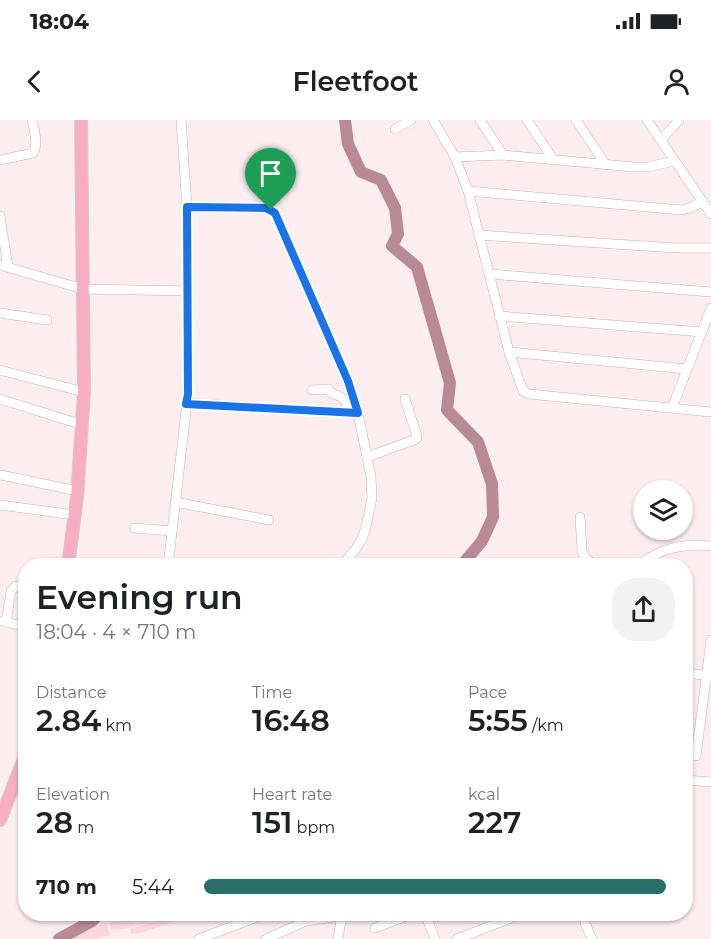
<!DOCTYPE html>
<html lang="en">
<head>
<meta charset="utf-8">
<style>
  body { margin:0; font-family:Montserrat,sans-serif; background:#f2f2f2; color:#202124; height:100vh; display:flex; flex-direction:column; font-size:22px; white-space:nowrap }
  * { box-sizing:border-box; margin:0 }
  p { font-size:20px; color:#757577 }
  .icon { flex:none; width:33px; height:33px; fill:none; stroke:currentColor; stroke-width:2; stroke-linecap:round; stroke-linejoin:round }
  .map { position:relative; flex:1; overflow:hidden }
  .drawer { position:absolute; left:18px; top:438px; width:675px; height:363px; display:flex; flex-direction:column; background:#fff; border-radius:24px; box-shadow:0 2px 4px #0004 }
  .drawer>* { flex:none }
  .buttons { position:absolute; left:633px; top:360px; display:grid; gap:12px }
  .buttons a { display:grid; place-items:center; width:60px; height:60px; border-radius:50%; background:#fff; box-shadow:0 2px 4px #0004; font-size:30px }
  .pin { position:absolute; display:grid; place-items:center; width:51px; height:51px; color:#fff; margin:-62px -26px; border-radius:50% 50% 50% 0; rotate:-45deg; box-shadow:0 0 6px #0007 }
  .pin .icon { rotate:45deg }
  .round { display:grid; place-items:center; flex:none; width:63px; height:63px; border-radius:24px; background:#f2f2f2 }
  .headline { display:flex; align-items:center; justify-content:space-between; height:102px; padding:0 18px }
  h1 { font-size:33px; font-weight:600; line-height:45px }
  .stats { display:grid; grid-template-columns:repeat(3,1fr); gap:9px; height:102px; padding:6px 18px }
  .stats div { display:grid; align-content:center }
  .stats b { font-size:30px; font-weight:600 }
  .stats small { font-size:16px; font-weight:400 }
  .stats p { font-size:16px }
  ul { padding:0 18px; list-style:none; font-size:20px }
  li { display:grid; grid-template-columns:96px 72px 1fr; align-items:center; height:45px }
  li i { height:15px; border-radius:8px; background:#296f65 }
  .status { display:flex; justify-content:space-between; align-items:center; height:42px; padding:0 30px; background:#fff; direction:ltr }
  .status svg { height:16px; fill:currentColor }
  header { display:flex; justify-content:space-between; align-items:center; height:78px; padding:0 18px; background:#fff; font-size:27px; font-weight:600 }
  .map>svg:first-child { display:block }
  .green { fill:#fcd6df }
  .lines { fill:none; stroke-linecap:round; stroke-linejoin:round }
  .river { stroke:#b78a95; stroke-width:12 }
  .minor-casing { stroke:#ccadb4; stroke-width:10 }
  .major-casing { stroke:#cfcccd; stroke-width:14 }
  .minor { stroke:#fff; stroke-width:9 }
  .major { stroke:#f8adc4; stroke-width:12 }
  .route-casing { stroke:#fff; stroke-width:12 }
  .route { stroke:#1a73e8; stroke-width:8 }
</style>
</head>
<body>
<div class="status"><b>18:04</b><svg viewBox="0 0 49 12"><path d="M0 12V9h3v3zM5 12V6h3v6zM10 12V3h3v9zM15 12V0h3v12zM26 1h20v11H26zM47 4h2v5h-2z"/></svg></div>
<header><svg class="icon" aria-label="back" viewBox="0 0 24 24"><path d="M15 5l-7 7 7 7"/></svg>Fleetfoot<svg class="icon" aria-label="person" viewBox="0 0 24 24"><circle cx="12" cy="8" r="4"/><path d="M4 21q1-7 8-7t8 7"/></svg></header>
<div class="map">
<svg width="711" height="819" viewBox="0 0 711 819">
  <rect width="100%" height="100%" fill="#fbedf0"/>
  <g class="green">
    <polygon points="124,794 190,794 191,796 144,812 131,814 130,809 160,799 125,809 112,810 109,804"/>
    <polygon points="107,804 110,815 96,819 69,819 96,805"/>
  </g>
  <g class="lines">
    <g class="river">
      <polyline points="345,0 348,24 361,52 381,60 395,88 398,114 392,126 417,147 450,263 447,290 478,322 492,364 493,397 482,421 461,446"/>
      <polyline points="59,819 92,801 99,794"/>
    </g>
    <g class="minor-casing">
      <g id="minor">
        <polyline points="433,0 455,37 468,71 509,232 523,271 529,274 711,292"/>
        <polyline points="480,0 503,35"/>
        <polyline points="527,0 553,39"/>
        <polyline points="576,0 606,45"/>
        <polyline points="647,0 711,94"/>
        <polyline points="395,9 411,0"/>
        <polyline points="661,20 679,0"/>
        <polyline points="455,37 503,35 634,47 648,47 674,41"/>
        <path d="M0,40l33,-7c6,-9 1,-23 -1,-33"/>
        <path d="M468,71l213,19c8,-1 14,-3 21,-9"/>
        <polyline points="187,87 266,88 275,93 348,261 358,293 367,337 371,357 372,378 366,407 362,419 355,430 341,446"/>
        <polyline points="0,96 8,147"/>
        <polyline points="479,115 675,128 711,128"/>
        <polyline points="0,145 83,169 188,171"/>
        <polyline points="490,154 711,172"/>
        <polyline points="0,193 47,200"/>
        <polyline points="499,196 702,212"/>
        <polyline points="509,232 687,249"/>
        <polyline points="0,250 84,272"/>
        <path d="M312,270l16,-1 5,5c12,3 13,8 19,19"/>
        <polyline points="0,279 83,305"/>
        <polyline points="187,283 358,293"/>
        <polyline points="672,288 711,188"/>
        <polyline points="367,337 414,320 417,318 416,313 405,279"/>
        <polyline points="0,355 78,371"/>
        <polyline points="175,382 269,400"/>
        <polyline points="0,385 75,395"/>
        <polyline points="580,397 582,430 584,437 596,446"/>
        <polyline points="134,408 172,411"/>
        <polyline points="168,446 188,274 187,87 181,0"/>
        <path d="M638,446c21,-18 47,-23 73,-20"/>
        <polyline points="2,501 26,507"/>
        <polyline points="6,502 11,471 16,466 23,466"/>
        <polyline points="686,553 711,556"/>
        <polyline points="696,636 711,520"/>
        <polyline points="686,660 711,662"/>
        <polyline points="14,665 26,668"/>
        <polyline points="425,794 435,819"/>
        <polyline points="585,803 592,819"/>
        <polyline points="375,808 411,794"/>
        <polyline points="199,819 265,794"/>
        <polyline points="266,819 306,801 341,796"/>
        <polyline points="338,819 342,794"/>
        <polyline points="457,819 521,794"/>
      </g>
    </g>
    <g class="major-casing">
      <g id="major">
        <polyline points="68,446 77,377 84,272 81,0"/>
        <polyline points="0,700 26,634"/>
      </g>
    </g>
    <use href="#minor" class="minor"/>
    <use href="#major" class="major"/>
  </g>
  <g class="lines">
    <g class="route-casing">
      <polygon id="route" points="187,87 266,88 275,93 348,261 358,293 186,284 188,274"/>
    </g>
    <use href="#route" class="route"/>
  </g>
</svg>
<div class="buttons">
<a><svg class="icon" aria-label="layers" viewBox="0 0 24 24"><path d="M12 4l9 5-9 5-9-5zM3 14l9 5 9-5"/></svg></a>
</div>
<div class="pin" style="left:271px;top:90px;background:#1e9e55"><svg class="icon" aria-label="arrive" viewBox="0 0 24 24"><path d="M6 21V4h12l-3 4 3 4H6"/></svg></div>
<section class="drawer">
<div class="headline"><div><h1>Evening run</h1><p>18:04 · 4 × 710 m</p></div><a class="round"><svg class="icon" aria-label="share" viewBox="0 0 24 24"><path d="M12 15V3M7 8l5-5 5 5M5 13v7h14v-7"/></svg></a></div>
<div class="stats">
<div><p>Distance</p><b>2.84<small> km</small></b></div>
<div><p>Time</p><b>16:48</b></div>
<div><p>Pace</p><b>5:55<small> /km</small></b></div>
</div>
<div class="stats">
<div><p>Elevation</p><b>28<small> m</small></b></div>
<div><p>Heart rate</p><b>151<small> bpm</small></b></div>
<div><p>kcal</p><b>227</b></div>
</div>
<ul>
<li><b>710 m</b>5:44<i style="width:98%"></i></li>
</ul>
</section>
</div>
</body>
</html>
